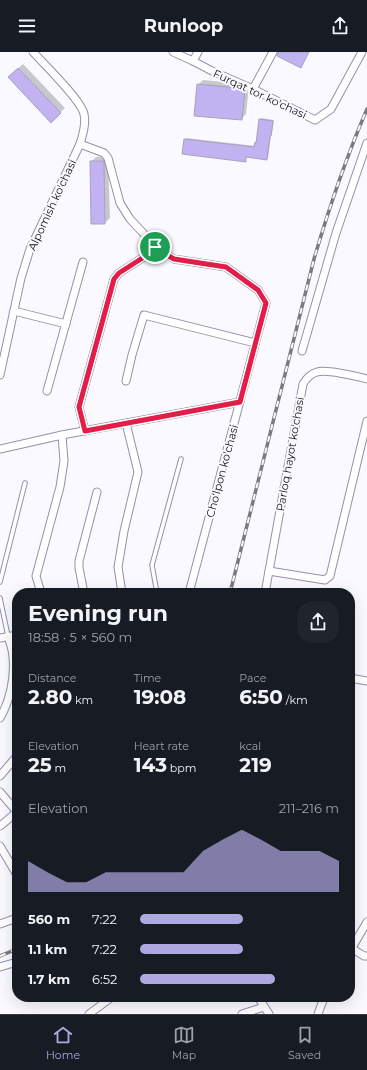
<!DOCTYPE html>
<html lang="en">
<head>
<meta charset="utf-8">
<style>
  body { margin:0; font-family:Montserrat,sans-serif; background:#20242c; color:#f1f3f6; height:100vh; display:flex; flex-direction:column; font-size:15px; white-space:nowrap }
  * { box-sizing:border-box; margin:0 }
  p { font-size:13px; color:#9ea1a6 }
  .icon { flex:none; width:22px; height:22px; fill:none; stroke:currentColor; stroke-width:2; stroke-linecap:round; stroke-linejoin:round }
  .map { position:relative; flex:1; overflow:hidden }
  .sheet { position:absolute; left:12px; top:536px; width:343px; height:414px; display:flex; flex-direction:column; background:#171b24; border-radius:16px; box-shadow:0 4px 16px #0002 }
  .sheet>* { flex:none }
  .pin { position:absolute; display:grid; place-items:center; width:34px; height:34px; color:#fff; margin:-17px; border:2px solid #fff; border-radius:50%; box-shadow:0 1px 4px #0007 }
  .round { display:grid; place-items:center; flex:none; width:42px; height:42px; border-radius:16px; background:#20242c }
  .headline { display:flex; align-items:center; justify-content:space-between; height:68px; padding:0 16px }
  h1 { font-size:22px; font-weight:700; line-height:30px }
  .metrics { display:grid; grid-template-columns:repeat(3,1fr); gap:6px; height:68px; padding:4px 16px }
  .metrics div { display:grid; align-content:center }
  .metrics b { font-size:20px; font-weight:700 }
  .metrics small { font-size:11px; font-weight:400 }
  .metrics p { font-size:11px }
  .chart { height:112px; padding:8px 16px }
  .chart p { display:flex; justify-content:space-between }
  .chart svg { width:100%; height:72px; margin-top:4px; fill:#ada8e0; opacity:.7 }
  ul { padding:0 16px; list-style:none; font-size:13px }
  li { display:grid; grid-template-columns:64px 48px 1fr; align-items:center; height:30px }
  li i { height:10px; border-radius:5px; background:#ada8e0 }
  header { display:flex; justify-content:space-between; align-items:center; height:52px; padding:0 16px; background:#171b24; font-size:18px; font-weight:700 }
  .dock { display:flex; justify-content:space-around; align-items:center; height:56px; border-top:1px solid #363941; background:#171b24; font-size:11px; color:#9ea1a6 }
  .dock a { display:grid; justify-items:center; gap:2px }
  .dock .selected { color:#ada8e0 }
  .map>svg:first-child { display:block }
  .shadow { fill:#0003 }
  .building { fill:#c1b3f2; stroke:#a8a2be }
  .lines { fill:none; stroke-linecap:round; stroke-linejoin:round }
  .service-casing { stroke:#9590ab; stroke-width:5.5 }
  .minor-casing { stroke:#9590ab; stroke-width:9 }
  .service { stroke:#fff; stroke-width:3.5 }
  .minor { stroke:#fff; stroke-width:7 }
  .rail-casing { stroke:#7b7981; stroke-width:3.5 }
  .rail { stroke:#faf9ff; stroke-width:2; stroke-dasharray:6; stroke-linecap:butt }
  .route-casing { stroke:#fff; stroke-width:8 }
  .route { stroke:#e11d48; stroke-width:5 }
  .labels { text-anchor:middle; stroke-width:4; stroke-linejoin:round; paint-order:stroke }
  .street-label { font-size:11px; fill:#14121c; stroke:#faf9ff }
</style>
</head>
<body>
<header><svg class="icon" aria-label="menu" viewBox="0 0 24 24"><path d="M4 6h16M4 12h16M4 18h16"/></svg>Runloop<svg class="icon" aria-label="share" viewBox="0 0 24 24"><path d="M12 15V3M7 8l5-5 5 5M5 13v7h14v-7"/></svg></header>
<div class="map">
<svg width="367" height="962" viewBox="0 0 367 962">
  <rect width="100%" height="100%" fill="#faf9ff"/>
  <g class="shadow">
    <polygon points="23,12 65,56 51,69 9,25"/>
    <polygon points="203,28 244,32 249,34 246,62 241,67 198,33"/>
    <polygon points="262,66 274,68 272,82 271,84 268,106 267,107 247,105 245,108 185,87 186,86 256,94 256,91 257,90 260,67"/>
    <polygon points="108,104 110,166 105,171 91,110 96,105"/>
  </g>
  <g class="building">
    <polygon points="278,0 309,0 301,16 277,4"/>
    <polygon points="18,16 61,61 51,71 8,25"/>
    <polygon points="197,32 239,36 245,39 242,68 194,64"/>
    <polygon points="259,67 273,69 271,84 270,84 267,108 246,105 246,110 182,102 184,87 254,95 255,90 256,91"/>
    <polygon points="90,109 104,109 104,111 105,172 91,172"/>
  </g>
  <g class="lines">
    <g class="service-casing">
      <g id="service">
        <polyline points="0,530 25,431"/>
        <polyline points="157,541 152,513 181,407"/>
        <polyline points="0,546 8,584"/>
      </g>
    </g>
    <g class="minor-casing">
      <g id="minor">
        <polyline points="173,0 193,9 212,19 253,37 315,68 331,57 362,0"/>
        <polyline points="193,9 198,0"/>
        <polyline points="253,37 273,0"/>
        <polyline points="80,92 104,101 108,106 120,151 130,167 159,198 174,207 226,215 258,238 266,251 189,541"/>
        <polyline points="14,259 66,272"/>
        <polyline points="302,299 336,181 367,91"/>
        <path d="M0,323l21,-97 9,-29 50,-105c3,-10 6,-20 4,-30 -3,-14 -40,-50 -51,-62"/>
        <polyline points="126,329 132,303 144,263 255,291"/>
        <polyline points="47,339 83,210"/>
        <polyline points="85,379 79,355 114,227 119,221 144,205 155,195"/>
        <polyline points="0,397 62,383 240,350"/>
        <polyline points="269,519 325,528 330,524 367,369"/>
        <polyline points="41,541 36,524 60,435 64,409 62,383"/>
        <polyline points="84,541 79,516 79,509 97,440"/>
        <polyline points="122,541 118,515 124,479 138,420 126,371"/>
        <path d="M265,541l38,-209c3,-5 7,-10 14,-12 10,-3 38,4 50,7"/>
        <polyline points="0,586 17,583"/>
        <polyline points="350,626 367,629"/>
        <path d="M0,666c10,-17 15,-41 13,-60 0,-8 -3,-15 -5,-22"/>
        <polyline points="0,724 17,704"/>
        <polyline points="0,740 17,760 0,774"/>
        <polyline points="0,794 17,823"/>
        <polyline points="0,872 17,866"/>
        <polyline points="351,896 364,904 367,904"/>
        <polyline points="350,899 367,870"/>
        <polyline points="0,915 17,910"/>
        <polyline points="258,945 269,962"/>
        <polyline points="89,962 112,945"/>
        <polyline points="242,962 264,955"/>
        <polyline points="318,962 322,951 325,945"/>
      </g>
    </g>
    <use href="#service" class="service"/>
    <use href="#minor" class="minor"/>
    <g class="rail-casing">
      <g id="rail">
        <path d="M230,541l84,-334c15,-51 32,-101 53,-150"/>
        <polyline points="0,904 17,897"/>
      </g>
    </g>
    <use href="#rail" class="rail"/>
  </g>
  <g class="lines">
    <g class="route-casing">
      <polygon id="route" points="155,195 158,198 174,207 226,215 258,238 266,251 240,350 85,379 79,355 114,227 119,221 144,205"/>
    </g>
    <use href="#route" class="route"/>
  </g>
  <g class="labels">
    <g class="street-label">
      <text transform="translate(260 42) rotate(25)" y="4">Furqat tor ko'chasi</text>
      <text transform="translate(52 153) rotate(-65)" y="4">Alpomish ko'chasi</text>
      <text transform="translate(290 402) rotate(-80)" y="4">Parloq hayot ko'chasi</text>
      <text transform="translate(222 419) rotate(-75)" y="4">Cho‘lpon ko'chasi</text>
    </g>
  </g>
</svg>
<div class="pin" style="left:155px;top:195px;background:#1e9e55"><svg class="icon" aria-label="arrive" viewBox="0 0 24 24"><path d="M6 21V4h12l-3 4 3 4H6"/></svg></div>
<section class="sheet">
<div class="headline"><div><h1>Evening run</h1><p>18:58 · 5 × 560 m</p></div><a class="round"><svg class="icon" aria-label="share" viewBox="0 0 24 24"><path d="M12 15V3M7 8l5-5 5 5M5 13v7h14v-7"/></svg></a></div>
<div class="metrics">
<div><p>Distance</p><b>2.80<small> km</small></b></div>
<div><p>Time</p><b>19:08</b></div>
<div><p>Pace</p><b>6:50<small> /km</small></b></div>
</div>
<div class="metrics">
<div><p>Elevation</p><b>25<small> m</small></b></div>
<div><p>Heart rate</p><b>143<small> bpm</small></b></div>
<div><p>kcal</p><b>219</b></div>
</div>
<div class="chart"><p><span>Elevation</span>211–216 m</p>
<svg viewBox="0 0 160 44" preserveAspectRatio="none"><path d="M0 44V25L10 32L20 38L30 38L40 32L50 32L60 32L70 32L80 32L90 19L100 12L110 6L120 12L130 19L140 19L150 19L160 25V44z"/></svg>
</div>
<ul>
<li><b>560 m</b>7:22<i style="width:52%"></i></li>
<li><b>1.1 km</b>7:22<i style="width:52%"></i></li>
<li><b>1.7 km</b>6:52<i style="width:68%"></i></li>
</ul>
</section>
</div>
<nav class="dock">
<a class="selected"><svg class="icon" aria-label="home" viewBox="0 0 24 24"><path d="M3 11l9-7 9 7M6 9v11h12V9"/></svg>Home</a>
<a><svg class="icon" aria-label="map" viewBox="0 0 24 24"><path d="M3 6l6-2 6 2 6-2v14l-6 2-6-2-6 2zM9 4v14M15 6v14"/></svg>Map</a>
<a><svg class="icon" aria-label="saved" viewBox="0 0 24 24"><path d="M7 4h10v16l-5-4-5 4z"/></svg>Saved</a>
</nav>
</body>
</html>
